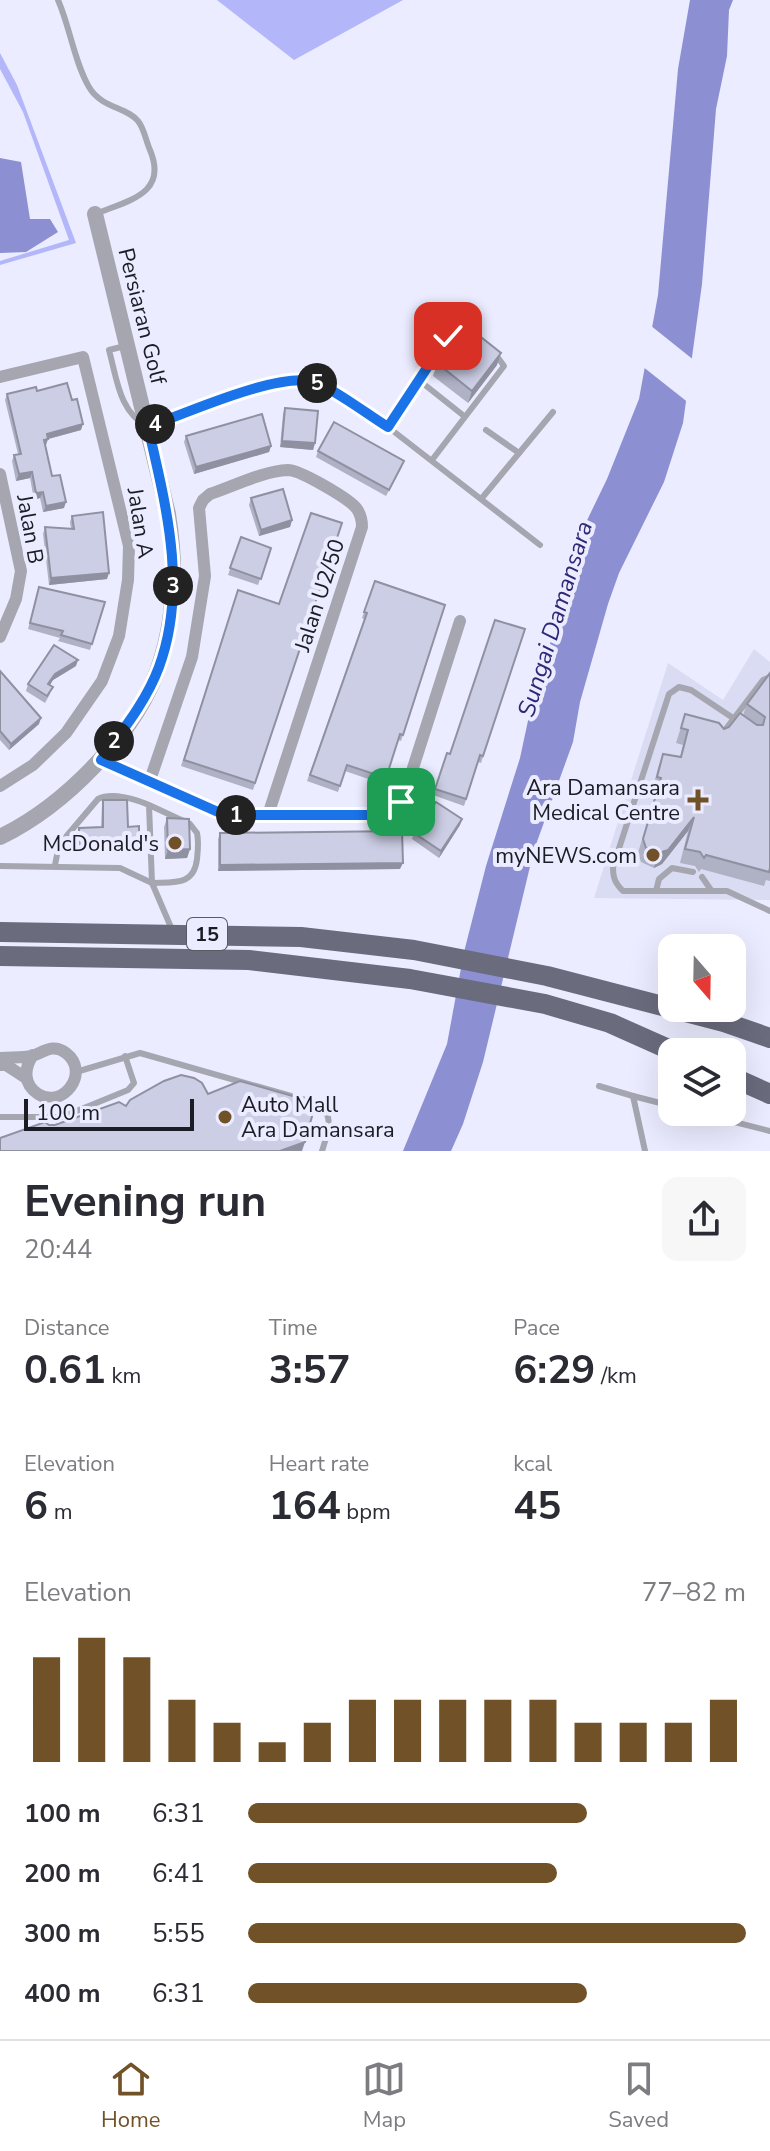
<!DOCTYPE html>
<html lang="en">
<head>
<meta charset="utf-8">
<style>
  body { margin:0; font-family:"Nunito Sans",sans-serif; background:#f7f7f7; color:#2b2b33; height:100vh; display:flex; flex-direction:column; font-size:30px; white-space:nowrap }
  * { box-sizing:border-box; margin:0 }
  p { font-size:26px; color:#7c7c81 }
  .icon { flex:none; width:44px; height:44px; fill:none; stroke:currentColor; stroke-width:2; stroke-linecap:round; stroke-linejoin:round }
  .map { position:relative; height:1151px; overflow:hidden }
  .side { display:flex; flex-direction:column; background:#fff; flex:1 }
  .side>* { flex:none }
  .needle { width:52px; rotate:160deg }
  .controls { position:absolute; left:658px; top:934px; display:grid; gap:16px }
  .controls a { display:grid; place-items:center; width:88px; height:88px; border-radius:16px; background:#fff; box-shadow:0 8px 32px #0002; font-size:40px }
  .scale { position:absolute; left:24px; bottom:20px; width:170px; box-sizing:border-box; padding-left:8px; border:4px solid #1b1c24; border-top:0; font-size:22px; line-height:28px; white-space:nowrap; color:#1b1c24; -webkit-text-stroke:6px #ebecff; paint-order:stroke }
  .pin { position:absolute; display:grid; place-items:center; width:68px; height:68px; color:#fff; margin:-34px; border-radius:16px; box-shadow:0 4px 12px #0006 }
  .km { position:absolute; width:40px; height:40px; margin:-20px; border-radius:50%; background:#222; color:#fff; font-size:22px; line-height:40px; text-align:center }
  .round { display:grid; place-items:center; flex:none; width:84px; height:84px; border-radius:16px; background:#f7f7f7 }
  .head { display:flex; align-items:center; justify-content:space-between; height:136px; padding:0 24px }
  h1 { font-size:44px; font-weight:700; line-height:60px }
  .figures { display:grid; grid-template-columns:repeat(3,1fr); gap:12px; height:136px; padding:8px 24px }
  .figures div { display:grid; align-content:center }
  .figures b { font-size:40px; font-weight:700 }
  .figures small { font-size:22px; font-weight:400 }
  .figures p { font-size:22px }
  .chart { height:224px; padding:16px 24px }
  .chart p { display:flex; justify-content:space-between }
  .chart svg { width:100%; height:144px; margin-top:8px; stroke:#715127; stroke-width:6 }
  ul { padding:0 24px; list-style:none; font-size:26px }
  li { display:grid; grid-template-columns:128px 96px 1fr; align-items:center; height:60px }
  li i { height:20px; border-radius:10px; background:#715127 }
  .tabs { display:flex; justify-content:space-around; align-items:center; height:112px; border-top:2px solid #e1e1e2; background:#fff; font-size:22px; color:#7c7c81 }
  .tabs a { display:grid; justify-items:center; gap:4px }
  .tabs .selected { color:#715127 }
  .map>svg:first-child { display:block }
  .built { fill:#dadcf3 }
  .green { fill:#b3b6f8 }
  .water { fill:#8c8fd1 }
  .pier { fill:#ebecff }
  .lines { fill:none; stroke-linecap:round; stroke-linejoin:round }
  .service { stroke:#a5a6b0; stroke-width:6 }
  .minor { stroke:#a5a6b0; stroke-width:12 }
  .tertiary { stroke:#a5a6b0; stroke-width:16 }
  .primary { stroke:#6a6b7c; stroke-width:20 }
  .wall { fill:#afb1c5 }
  .shaded-wall { fill:#8f90a0 }
  .building { fill:#cccee5; stroke:#8f90a0; stroke-width:2 }
  .route-casing { stroke:#fff; stroke-width:16 }
  .route { stroke:#1a73e8; stroke-width:10 }
  .poi-dot { fill:#715127; stroke:#ebecff; stroke-width:3 }
  .labels { text-anchor:middle; stroke-width:8; stroke-linejoin:round; paint-order:stroke }
  .shield { fill:#ebecff; stroke:#595a66; stroke-width:2 }
  .shield-label { font-size:20px; font-weight:bold; fill:#1b1c24 }
  .street-label { font-size:22px; fill:#1b1c24; stroke:#ebecff }
  .poi-label { font-size:22px; fill:#1b1c24; stroke:#ebecff; text-anchor:end }
  .water-label { font-size:24px; font-style:italic; fill:#302876; stroke:#ebecff }
</style>
</head>
<body>
<div class="map">
<svg width="770" height="1151" viewBox="0 0 770 1151">
  <rect width="100%" height="100%" fill="#ebecff"/>
  <polygon class="built" points="754,649 770,662 770,900 594,898 668,663 723,700"/>
  <g class="green">
    <polygon points="217,0 403,0 294,60"/>
    <polygon points="0,53 17,85 76,243 0,265 0,261 69,240 23,112 0,69"/>
  </g>
  <g class="water">
    <polygon points="690,0 733,0 729,10 727,56 716,109 702,284 683,423 664,482 619,573 608,604 580,702 573,742 534,850 483,1062 463,1124 451,1151 403,1151 447,1044 464,952 486,866 520,758 532,702 558,618 578,539 607,479 639,399 658,295 678,69"/>
    <polygon points="0,158 21,162 30,219 50,219 58,232 26,252 0,253"/>
  </g>
  <polygon class="pier" points="650,325 695,361 690,404 642,366"/>
  <g class="lines">
    <g class="service">
      <path d="M58,0c12,27 16,61 31,87 12,21 38,20 49,34 6,7 8,20 12,29 18,43 -20,50 -52,63"/>
      <path d="M125,346l-16,4c8,29 10,62 39,77l108,-38 31,-8 29,1 72,45 152,118"/>
      <polyline points="420,381 464,416"/>
      <polyline points="388,427 448,336 456,330 468,334"/>
      <polyline points="486,430 519,453"/>
      <polyline points="432,460 504,366 496,355"/>
      <polyline points="482,498 553,412"/>
      <path d="M739,722l-48,-32 -12,-3 -10,7 -56,173c0,11 2,16 10,24h104l43,20"/>
      <polyline points="722,734 763,680 770,677"/>
      <path d="M55,865l4,-20 39,-46c14,-7 37,0 51,6l3,78c22,-1 42,3 45,-24 1,-9 2,-17 0,-26l-7,-9 -41,-19"/>
      <polyline points="0,866 120,868 152,883 173,932"/>
      <polyline points="702,877 711,890"/>
      <polyline points="656,891 659,879 672,868 693,872"/>
      <polyline points="76,1072 140,1053 291,1096"/>
      <polyline points="599,1086 633,1096"/>
      <path d="M302,1099c34,9 29,24 20,52"/>
      <polyline points="695,1112 770,1131"/>
      <polyline points="0,1117 62,1117 128,1090 134,1083 125,1056"/>
      <polyline points="645,1151 633,1096 672,1106"/>
    </g>
    <g class="minor">
      <polyline points="0,377 83,357 129,546 128,580 119,636 102,681 66,733 33,765 0,786"/>
      <polyline points="0,474 21,571 16,599 0,637"/>
      <polyline points="101,760 218,812 240,815 386,814 401,802 405,793 460,621"/>
      <path d="M149,783l43,-126 13,-81 -6,-68 4,-8 7,-6c24,-8 53,-23 78,-24 12,0 62,29 69,39 4,6 5,11 5,18l-94,288"/>
      <path d="M0,1058c10,-1 22,0 32,-2 12,-4 21,-13 34,-3 25,19 -3,57 -28,41 -15,-10 -14,-26 -5,-39"/>
      <polyline points="0,1065 6,1065 26,1078"/>
    </g>
    <path class="tertiary" d="M0,837c64,-31 136,-103 159,-171 17,-49 17,-102 9,-152l-73,-300"/>
    <g class="primary">
      <polyline points="0,932 301,937 414,950 547,976 724,1022 770,1038"/>
      <polyline points="0,956 249,960 410,979 545,1004 610,1023 675,1052"/>
      <polyline points="732,1077 770,1094"/>
    </g>
  </g>
  <g class="wall">
    <polygon points="437,363 497,365 468,403 433,376"/>
    <polygon points="37,391 81,430 48,439 45,445 52,476 64,508 43,512 40,498 34,500 30,478 16,481 12,461 14,455 18,454 5,400 7,394"/>
    <polygon points="285,408 315,443 313,450 280,447 283,414"/>
    <polygon points="186,436 271,446 269,452 194,474 184,442"/>
    <polygon points="318,451 402,467 386,496 316,457"/>
    <polygon points="251,498 292,520 290,527 259,536 249,505"/>
    <polygon points="72,516 107,579 49,585 43,534 45,527 71,529 70,522"/>
    <polygon points="342,523 253,790 181,766 238,590 279,604"/>
    <polygon points="241,537 271,548 258,585 228,575"/>
    <polygon points="375,581 403,735 401,741 398,740 383,784 345,771 338,792 307,781 364,619 362,618"/>
    <polygon points="37,594 105,602 90,650 58,641 60,638 28,629"/>
    <polygon points="525,629 481,763 478,762 464,806 433,795 447,753 449,754"/>
    <polygon points="76,666 53,680 50,685 50,694 45,703 26,691 28,684"/>
    <polygon points="0,671 39,724 9,750 0,740"/>
    <polygon points="770,673 770,881 766,880 764,886 701,869 699,872 695,866 680,863 688,831 662,864 654,868 641,862 638,853 656,792 652,791 658,768 663,754 680,757 683,745 676,743 685,714 724,729 729,727 743,715 747,704"/>
    <polygon points="103,800 128,827 138,844 77,847 78,832 79,828 101,827 102,804"/>
    <polygon points="167,818 190,849 187,858 165,859 164,827"/>
    <polygon points="462,819 460,825 439,858 412,839 414,833"/>
    <polygon points="220,833 400,869 218,871 218,839"/>
  </g>
  <g class="shaded-wall">
    <polygon points="501,353 497,365 468,403 472,391"/>
    <polygon points="83,424 81,430 48,439 46,445 42,446 47,434"/>
    <polygon points="282,441 315,443 313,450 280,447"/>
    <polygon points="271,446 269,452 194,474 196,467"/>
    <polygon points="32,472 30,478 16,481 19,474"/>
    <polygon points="43,492 40,498 34,500 36,493"/>
    <polygon points="66,502 64,508 43,512 46,506"/>
    <polygon points="292,520 290,527 259,536 261,530"/>
    <polygon points="109,573 107,579 49,585 51,578"/>
    <polygon points="78,660 76,666 53,680 46,691 48,684 55,674"/>
    <polygon points="41,718 39,724 9,750 11,744"/>
    <polygon points="694,817 688,831 662,864 654,868 659,853"/>
    <polygon points="462,819 460,825 439,858 441,851"/>
    <polygon points="139,840 138,844 77,847 79,843"/>
    <polygon points="190,849 187,858 165,859 168,850"/>
    <polygon points="403,863 400,869 218,871 220,865"/>
    <polygon points="305,1142 302,1151 280,1151"/>
  </g>
  <g class="building">
    <polygon points="467,326 501,353 472,391 437,363"/>
    <polygon points="67,383 72,400 77,399 83,424 47,434 48,439 44,440 52,476 60,475 66,502 46,506 43,492 36,493 32,472 19,474 14,455 21,454 7,394 36,387 37,391"/>
    <polygon points="285,408 318,411 315,443 282,441"/>
    <polygon points="262,414 271,446 196,467 186,436"/>
    <polygon points="334,422 404,461 389,490 318,451"/>
    <polygon points="283,489 292,520 261,530 251,498"/>
    <polygon points="103,512 109,573 51,578 45,527 74,529 72,516"/>
    <polygon points="311,513 342,523 255,783 184,760 238,590 279,604"/>
    <polygon points="241,537 271,548 261,579 230,568"/>
    <polygon points="375,581 445,605 403,735 400,734 386,778 347,765 340,786 310,775 367,613 364,612"/>
    <polygon points="39,587 105,602 92,644 61,635 63,631 30,623"/>
    <polygon points="495,620 525,629 483,756 480,755 466,799 435,789 447,753 450,754"/>
    <polygon points="54,645 78,660 55,674 48,684 53,687 47,696 28,684"/>
    <polygon points="0,671 41,718 11,744 0,731"/>
    <polygon points="770,673 770,868 769,872 706,855 704,858 700,852 685,849 694,817 668,850 659,853 646,848 643,839 661,778 657,777 663,754 681,757 688,730 681,728 685,714 719,723 724,729 729,727 740,713 757,725 763,725 765,717 747,704"/>
    <polygon points="103,800 127,800 128,827 139,826 139,840 79,843 79,828 103,827"/>
    <polygon points="436,802 462,819 441,851 414,833"/>
    <polygon points="167,818 189,819 190,849 168,850"/>
    <polygon points="402,831 403,863 220,865 220,833"/>
    <polygon points="181,1075 194,1078 202,1083 208,1094 240,1081 310,1101 314,1109 305,1142 280,1151 0,1151 0,1138 45,1122 49,1125 55,1125 119,1102 126,1106 130,1100 164,1081"/>
  </g>
  <g class="lines">
    <g class="route-casing">
      <path id="route" d="M401,802l-15,12 -12,1h-134l-22,-3 -117,-52c21,-29 45,-58 58,-93 29,-79 7,-161 -11,-240 36,-13 132,-56 166,-45 21,7 54,33 74,45l60,-91"/>
    </g>
    <use href="#route" class="route"/>
  </g>
  <g class="poi-dot">
    <path d="M694 788h8v8h8v8h-8v8h-8v-8h-8v-8h8z"/>
    <circle cx="175" cy="843" r="8"/>
    <circle cx="653" cy="855" r="8"/>
    <circle cx="225" cy="1117" r="8"/>
  </g>
  <g class="labels">
    <rect class="shield" x="187" y="918" width="40" height="32" rx="6"/>
    <g class="shield-label">
      <text x="207" y="941">15</text>
    </g>
    <g class="street-label">
      <text transform="translate(143 316) rotate(76)" y="8">Persiaran Golf</text>
      <text transform="translate(141 523) rotate(81)" y="8">Jalan A</text>
      <text transform="translate(31 529) rotate(80)" y="8">Jalan B</text>
      <text transform="translate(319 595) rotate(-72)" y="8">Jalan U2/50</text>
    </g>
    <g class="poi-label">
      <text x="680" y="795">Ara Damansara<tspan x="680" dy="25">Medical Centre</tspan></text>
      <text x="159" y="851">McDonald's</text>
      <text x="637" y="863">myNEWS.com</text>
      <text x="241" y="1112" text-anchor="start">Auto Mall<tspan x="241" dy="25">Ara Damansara</tspan></text>
    </g>
    <g class="water-label">
      <text transform="translate(555 619) rotate(-73)" y="8">Sungai Damansara</text>
    </g>
  </g>
</svg>
<div class="controls">
<a><svg class="needle" viewBox="-14 -14 28 28"><path d="M0-13l5 13h-10z" fill="#e53935"/><path d="M0 13l5-13h-10z" fill="#7c7c81"/></svg></a>
<a><svg class="icon" aria-label="layers" viewBox="0 0 24 24"><path d="M12 4l9 5-9 5-9-5zM3 14l9 5 9-5"/></svg></a>
</div>
<div class="scale">100 m</div>
<div class="pin" style="left:401px;top:802px;background:#1e9e55"><svg class="icon" aria-label="arrive" viewBox="0 0 24 24"><path d="M6 21V4h12l-3 4 3 4H6"/></svg></div>
<div class="pin" style="left:448px;top:336px;background:#d93025"><svg class="icon" aria-label="check" viewBox="0 0 24 24"><path d="M5 12l5 5 9-10"/></svg></div>
<b class="km" style="left:236px;top:815px">1</b>
<b class="km" style="left:114px;top:741px">2</b>
<b class="km" style="left:173px;top:586px">3</b>
<b class="km" style="left:155px;top:424px">4</b>
<b class="km" style="left:317px;top:383px">5</b>
</div>
<section class="side">
<div class="head"><div><h1>Evening run</h1><p>20:44</p></div><a class="round"><svg class="icon" aria-label="share" viewBox="0 0 24 24"><path d="M12 15V3M7 8l5-5 5 5M5 13v7h14v-7"/></svg></a></div>
<div class="figures">
<div><p>Distance</p><b>0.61<small> km</small></b></div>
<div><p>Time</p><b>3:57</b></div>
<div><p>Pace</p><b>6:29<small> /km</small></b></div>
</div>
<div class="figures">
<div><p>Elevation</p><b>6<small> m</small></b></div>
<div><p>Heart rate</p><b>164<small> bpm</small></b></div>
<div><p>kcal</p><b>45</b></div>
</div>
<div class="chart"><p><span>Elevation</span>77–82 m</p>
<svg viewBox="0 0 160 44" preserveAspectRatio="none"><path d="M5 44V12M15 44V6M25 44V12M35 44V25M45 44V32M55 44V38M65 44V32M75 44V25M85 44V25M95 44V25M105 44V25M115 44V25M125 44V32M135 44V32M145 44V32M155 44V25"/></svg>
</div>
<ul>
<li><b>100 m</b>6:31<i style="width:68%"></i></li>
<li><b>200 m</b>6:41<i style="width:62%"></i></li>
<li><b>300 m</b>5:55<i style="width:100%"></i></li>
<li><b>400 m</b>6:31<i style="width:68%"></i></li>
</ul>
</section>
<nav class="tabs">
<a class="selected"><svg class="icon" aria-label="home" viewBox="0 0 24 24"><path d="M3 11l9-7 9 7M6 9v11h12V9"/></svg>Home</a>
<a><svg class="icon" aria-label="map" viewBox="0 0 24 24"><path d="M3 6l6-2 6 2 6-2v14l-6 2-6-2-6 2zM9 4v14M15 6v14"/></svg>Map</a>
<a><svg class="icon" aria-label="saved" viewBox="0 0 24 24"><path d="M7 4h10v16l-5-4-5 4z"/></svg>Saved</a>
</nav>
</body>
</html>
